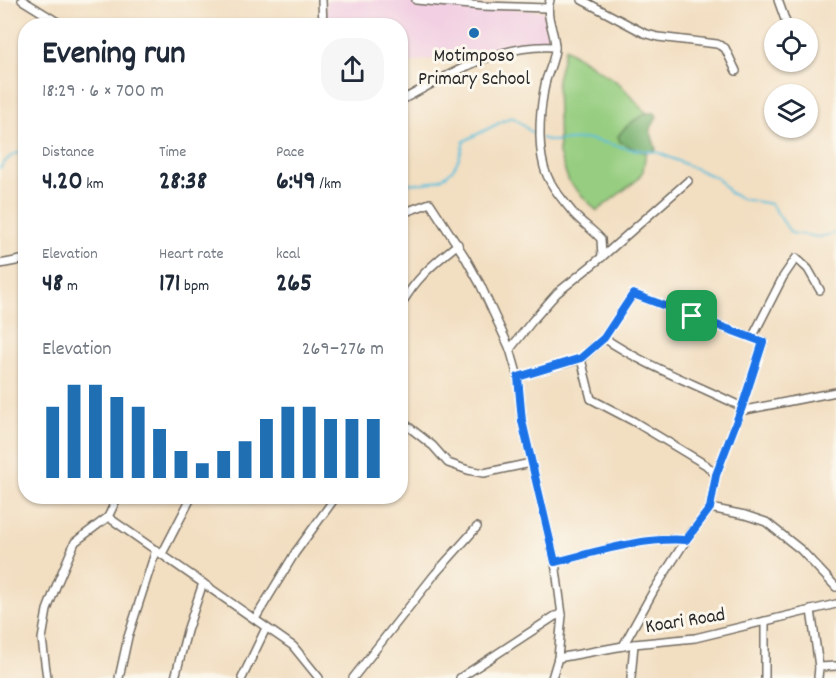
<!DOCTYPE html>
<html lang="en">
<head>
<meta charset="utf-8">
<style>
  body { margin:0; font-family:Dekko,sans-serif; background:#f6f6f7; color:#1f2937; height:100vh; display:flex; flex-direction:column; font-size:22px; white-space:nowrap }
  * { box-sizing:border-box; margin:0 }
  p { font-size:20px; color:#747a83 }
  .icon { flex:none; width:33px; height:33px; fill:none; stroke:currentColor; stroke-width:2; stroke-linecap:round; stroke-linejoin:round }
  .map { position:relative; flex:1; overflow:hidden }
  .sheet { position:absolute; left:18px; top:18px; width:390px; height:486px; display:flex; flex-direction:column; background:#fff; border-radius:24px; box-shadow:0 2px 4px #0004 }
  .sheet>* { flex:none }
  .controls { position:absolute; left:764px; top:18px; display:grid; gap:12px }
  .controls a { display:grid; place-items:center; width:54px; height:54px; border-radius:50%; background:#fff; box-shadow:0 2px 4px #0004; font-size:30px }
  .pin { position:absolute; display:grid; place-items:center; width:51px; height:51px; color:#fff; margin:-26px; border-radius:12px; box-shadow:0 3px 9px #0006 }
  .round { display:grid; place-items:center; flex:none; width:63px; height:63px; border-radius:24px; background:#f6f6f7 }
  .headline { display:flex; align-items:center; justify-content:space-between; height:102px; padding:0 24px }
  h1 { font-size:33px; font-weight:700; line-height:45px }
  .figures { display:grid; grid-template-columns:repeat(3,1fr); gap:9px; height:102px; padding:6px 24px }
  .figures div { display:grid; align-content:center }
  .figures b { font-size:26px; font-weight:700 }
  .figures small { font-size:16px; font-weight:400 }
  .figures p { font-size:16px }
  .chart { height:168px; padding:12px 24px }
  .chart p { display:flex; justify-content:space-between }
  .chart svg { width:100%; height:108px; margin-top:6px; stroke:#1f6fb2; stroke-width:6 }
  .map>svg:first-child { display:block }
  .built { fill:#f2cfe2 }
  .green { fill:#96cd80; stroke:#607c56; stroke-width:1.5 }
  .forest { fill:#78b06e; stroke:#526e4c; stroke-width:1.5 }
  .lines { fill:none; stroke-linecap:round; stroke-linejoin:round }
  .stream { stroke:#5dbfdb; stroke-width:2 }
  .minor-casing { stroke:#716a60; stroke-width:10 }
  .minor { stroke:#fff; stroke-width:7 }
  .route-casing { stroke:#fff; stroke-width:12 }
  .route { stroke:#1a73e8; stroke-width:8 }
  .poi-dot { fill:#1f6fb2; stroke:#fbf7ec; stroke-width:2 }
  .labels { text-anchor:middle; stroke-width:6; stroke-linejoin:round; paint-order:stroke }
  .poi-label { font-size:20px; fill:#2b2b2b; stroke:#fbf7ec }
  .street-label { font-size:20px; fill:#2b2b2b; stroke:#fbf7ec }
</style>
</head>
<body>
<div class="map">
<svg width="836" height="678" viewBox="0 0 836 678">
  <rect width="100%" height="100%" fill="#fbf7ec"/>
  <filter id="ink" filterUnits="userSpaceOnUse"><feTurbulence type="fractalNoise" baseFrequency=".0167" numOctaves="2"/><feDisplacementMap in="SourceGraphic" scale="12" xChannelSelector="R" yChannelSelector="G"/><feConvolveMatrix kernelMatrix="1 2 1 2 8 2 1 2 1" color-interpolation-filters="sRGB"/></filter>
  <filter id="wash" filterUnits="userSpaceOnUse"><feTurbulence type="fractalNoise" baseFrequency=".008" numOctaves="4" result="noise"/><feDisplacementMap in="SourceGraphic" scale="24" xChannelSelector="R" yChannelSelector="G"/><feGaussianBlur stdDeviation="1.35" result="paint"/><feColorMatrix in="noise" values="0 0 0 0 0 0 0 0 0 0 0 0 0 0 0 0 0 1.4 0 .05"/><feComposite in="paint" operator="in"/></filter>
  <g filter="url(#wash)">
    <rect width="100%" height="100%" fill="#f2dec1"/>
    <polygon class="built" points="326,0 396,0 544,11 548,41 401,64 400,26 326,26"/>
    <polygon class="green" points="565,48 620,84 651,118 643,171 637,180 597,211 569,182 559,154 557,79"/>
    <path class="forest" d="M647,113h8l2,4 -7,13 6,19c-13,8 -23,-2 -36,-7l-2,-6c6,-9 19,-18 29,-23z"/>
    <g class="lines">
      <g class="stream">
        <polyline points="541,138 551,141 589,139 630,149 657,152 717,178 730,193 742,199 771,204 791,233 819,237 836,233"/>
        <path d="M0,168c7,-9 13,-16 26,-17"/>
        <path d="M400,185c9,-2 16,-2 24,-2 27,-2 35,-19 40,-42l47,-24c10,3 15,14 26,18"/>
      </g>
    </g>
  </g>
  <g filter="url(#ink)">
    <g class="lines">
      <g class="minor-casing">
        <g id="minor">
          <polyline points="22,0 64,26"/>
          <polyline points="322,0 323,26"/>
          <polyline points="416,0 482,6 547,8"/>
          <path d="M550,0c-6,16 6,33 5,49 -1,12 -6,21 -9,31 -6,27 -9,61 -2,87 5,18 19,33 30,47 8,9 19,16 27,25l1,18"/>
          <polyline points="582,0 644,33 658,37 717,44 725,48 736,71"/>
          <polyline points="778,0 788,28"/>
          <path d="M400,101c49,-26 98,-58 155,-54"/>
          <polyline points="400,214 430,203 465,257 480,284 510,349 518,377 522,421 555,562 562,615 558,658"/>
          <polyline points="0,264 26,259"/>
          <path d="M400,307c14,-27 34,-44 58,-63"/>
          <path d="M604,338c43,29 92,46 138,69"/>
          <polyline points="752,338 783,277 796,258 808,269 820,290"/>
          <polyline points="510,349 533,320 557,293 602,257 688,181"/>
          <polyline points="581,359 591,399 633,421 706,465 716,475"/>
          <polyline points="518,377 581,359 604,338 633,294 763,342 742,407 716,475 710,508 686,540 654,590 623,646"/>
          <polyline points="740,411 836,392"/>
          <polyline points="400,420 433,446 448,463 468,470 484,473 531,463"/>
          <polyline points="710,508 745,515 766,522 801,550 836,587"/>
          <polyline points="108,517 293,646 319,678"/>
          <polyline points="162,554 192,496"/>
          <path d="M555,562c42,-10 87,-25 131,-22"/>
          <polyline points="811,610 819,667 818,678"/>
          <polyline points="255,619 295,553 335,498 331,496"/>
          <polyline points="765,621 765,678"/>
          <polyline points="819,667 836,666"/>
          <polyline points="47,678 42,639 47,610 57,584 75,542 108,517 118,496"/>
          <polyline points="119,678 128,637 156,550"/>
          <polyline points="175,678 187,631 203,583"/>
          <polyline points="242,678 266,628"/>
          <polyline points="353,678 435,574 477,527"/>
          <polyline points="460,678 555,616 562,615"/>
          <polyline points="552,678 558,658 634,644 695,638 836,604"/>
          <polyline points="631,678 634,644"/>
        </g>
      </g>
      <use href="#minor" class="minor"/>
    </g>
  </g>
  <g class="lines" filter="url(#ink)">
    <g class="route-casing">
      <path id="route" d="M633,294l130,48 -21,65 -26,68 -6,33 -24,32c-44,-3 -89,12 -131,22l-33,-141 -4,-44 63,-19 23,-20z"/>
    </g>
    <use href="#route" class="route"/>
  </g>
  <circle class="poi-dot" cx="474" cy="33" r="6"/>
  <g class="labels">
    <g class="poi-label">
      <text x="474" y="61">Motimposo<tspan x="474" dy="23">Primary School</tspan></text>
    </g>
    <g class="street-label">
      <text transform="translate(685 619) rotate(-9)" y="7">Koari Road</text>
    </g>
  </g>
</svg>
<div class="controls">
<a><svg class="icon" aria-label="locate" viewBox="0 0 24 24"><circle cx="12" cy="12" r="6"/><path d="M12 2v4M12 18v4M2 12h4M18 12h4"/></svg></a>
<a><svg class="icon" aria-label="layers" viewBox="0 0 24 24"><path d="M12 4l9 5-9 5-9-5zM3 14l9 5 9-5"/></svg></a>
</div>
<div class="pin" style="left:692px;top:316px;background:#1e9e55"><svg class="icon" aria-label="arrive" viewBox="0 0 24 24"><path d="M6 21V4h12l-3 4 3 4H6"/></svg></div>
<section class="sheet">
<div class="headline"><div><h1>Evening run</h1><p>18:29 · 6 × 700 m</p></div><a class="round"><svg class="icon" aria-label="share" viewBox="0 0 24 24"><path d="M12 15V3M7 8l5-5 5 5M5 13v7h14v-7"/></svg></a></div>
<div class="figures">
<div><p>Distance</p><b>4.20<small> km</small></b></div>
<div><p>Time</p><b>28:38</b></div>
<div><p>Pace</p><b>6:49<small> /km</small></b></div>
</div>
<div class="figures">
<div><p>Elevation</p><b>48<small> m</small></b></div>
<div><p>Heart rate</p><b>171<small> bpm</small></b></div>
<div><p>kcal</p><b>265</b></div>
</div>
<div class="chart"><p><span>Elevation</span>269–276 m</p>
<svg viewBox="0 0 160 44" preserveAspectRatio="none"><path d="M5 44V15M15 44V6M25 44V6M35 44V11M45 44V15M55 44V24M65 44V33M75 44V38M85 44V33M95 44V29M105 44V20M115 44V15M125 44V15M135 44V20M145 44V20M155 44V20"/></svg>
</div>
</section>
</div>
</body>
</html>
